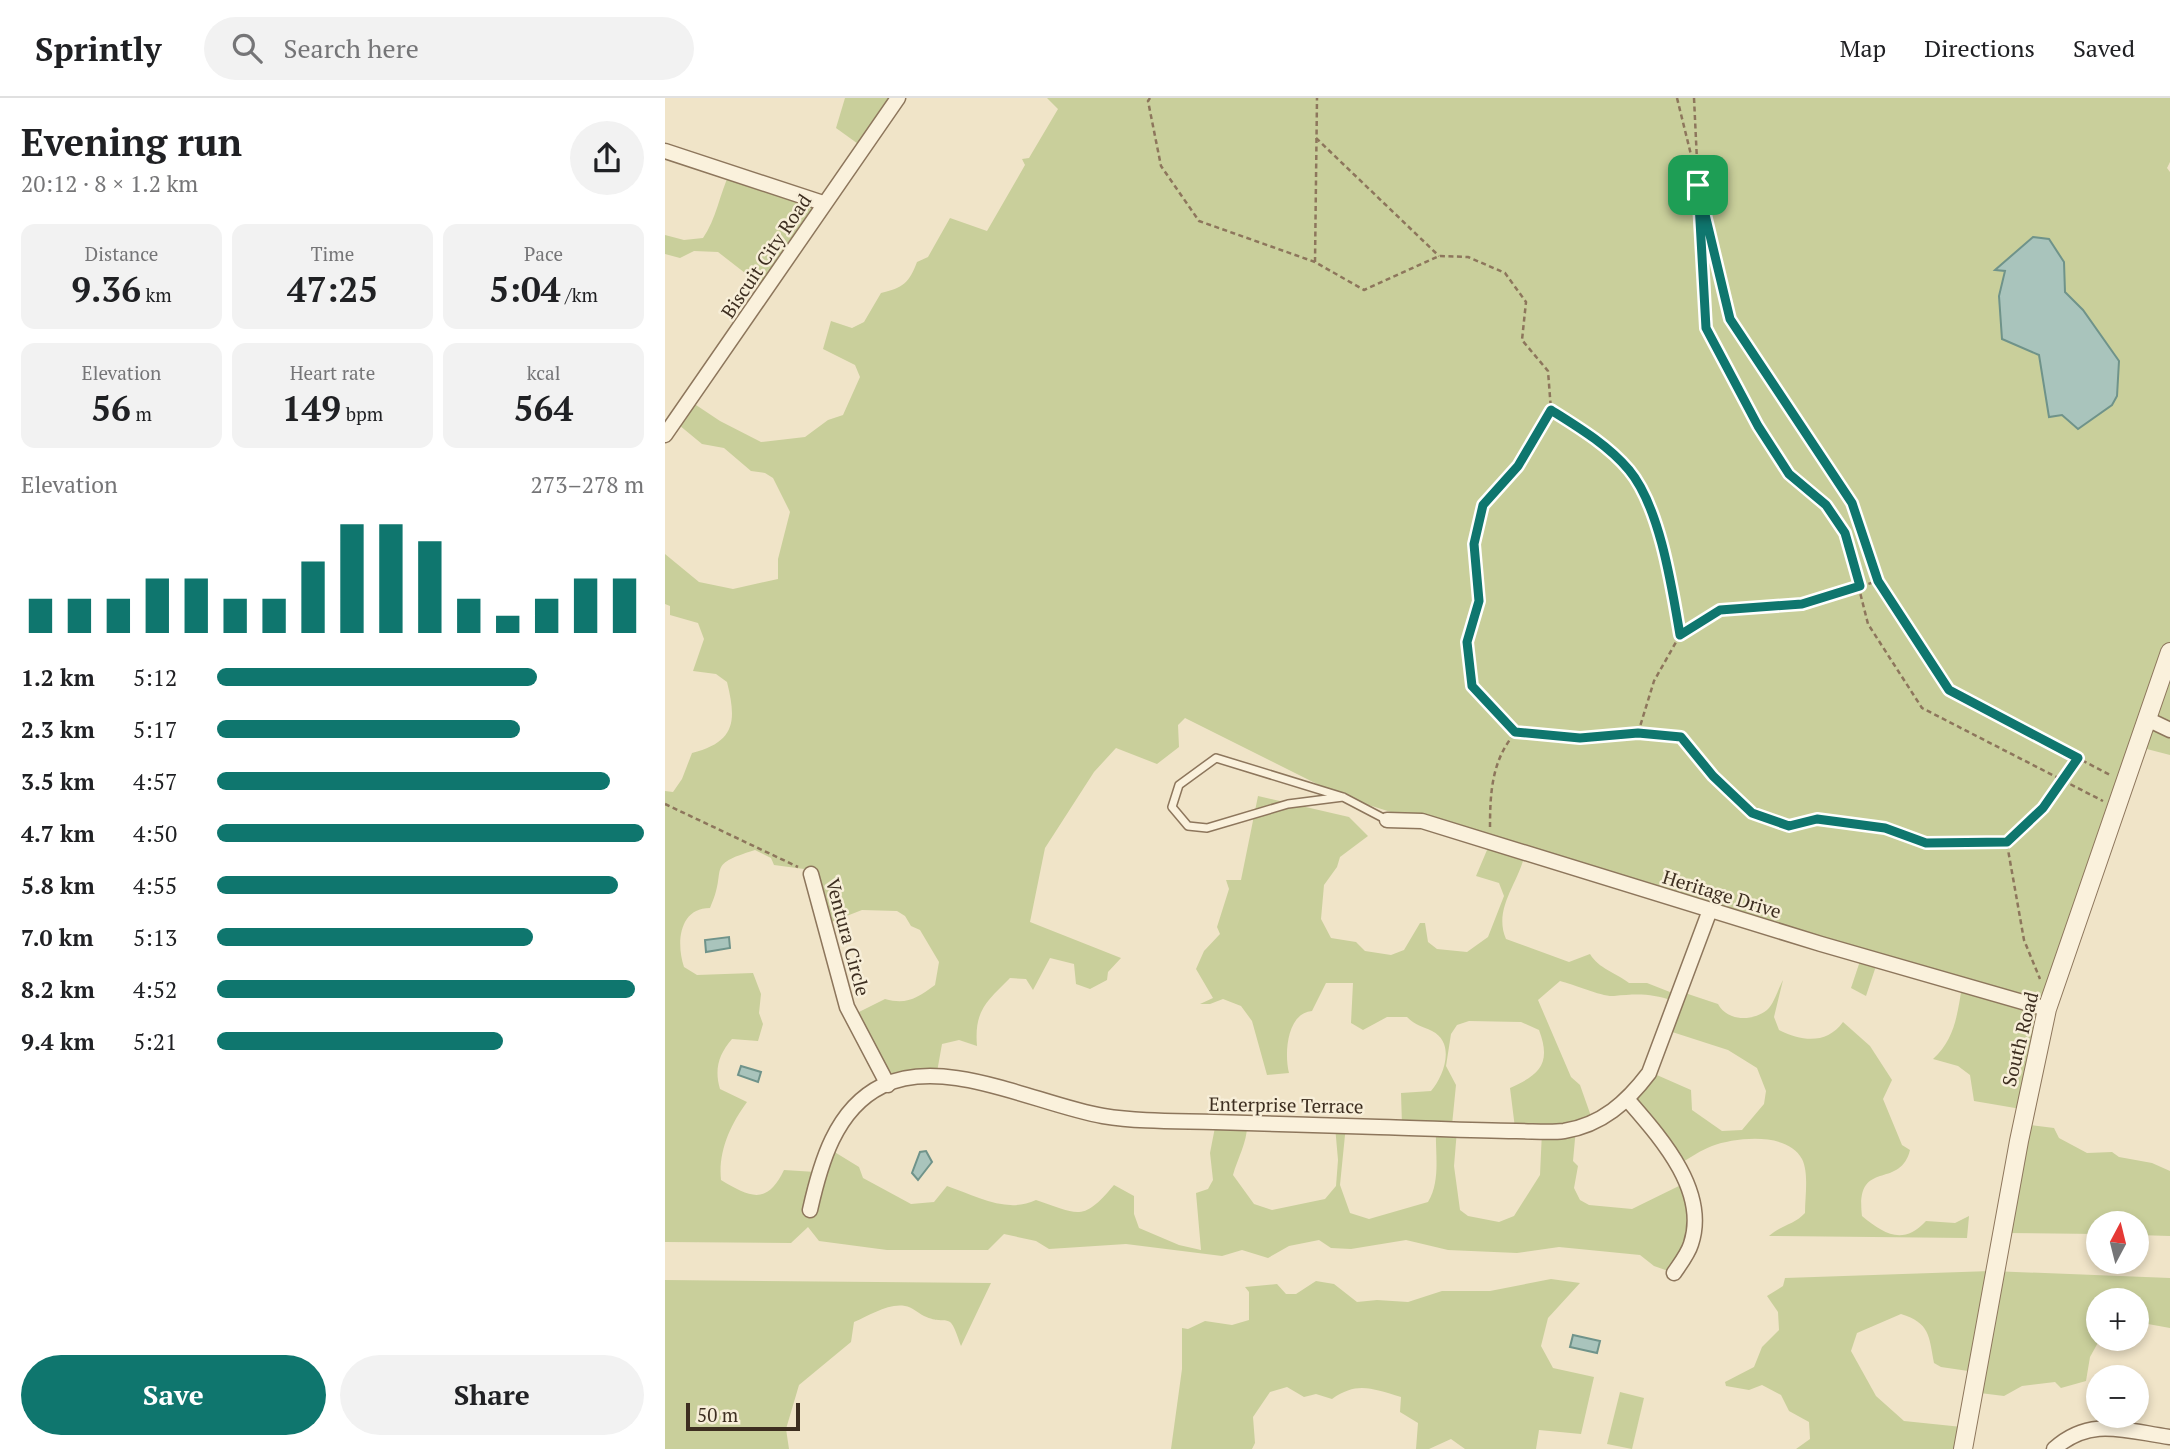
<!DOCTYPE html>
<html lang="en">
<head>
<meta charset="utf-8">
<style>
  body { margin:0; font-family:"PT Serif",serif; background:#f2f2f2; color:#202124; height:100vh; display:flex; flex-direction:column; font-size:26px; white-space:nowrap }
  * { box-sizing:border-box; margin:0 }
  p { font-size:23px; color:#757577 }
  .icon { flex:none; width:38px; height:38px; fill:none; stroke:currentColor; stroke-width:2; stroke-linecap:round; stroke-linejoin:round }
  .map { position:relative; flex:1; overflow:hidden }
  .drawer { display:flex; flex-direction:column; background:#fff; width:665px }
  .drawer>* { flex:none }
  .needle { width:46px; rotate:7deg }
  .controls { position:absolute; left:1421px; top:1113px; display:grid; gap:14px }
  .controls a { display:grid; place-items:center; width:63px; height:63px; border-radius:50%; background:#fff; box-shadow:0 4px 10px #0003; font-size:35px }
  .scale { position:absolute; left:21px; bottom:18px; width:114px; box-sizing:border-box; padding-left:7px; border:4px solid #3d2e20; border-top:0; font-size:19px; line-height:24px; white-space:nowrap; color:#3d2e20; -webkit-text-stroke:5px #f7eed8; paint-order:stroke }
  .pin { position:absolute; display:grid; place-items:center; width:60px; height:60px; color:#fff; margin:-30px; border-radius:14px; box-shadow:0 4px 10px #0006 }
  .round { display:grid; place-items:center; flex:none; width:74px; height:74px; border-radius:37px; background:#f2f2f2 }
  .head { display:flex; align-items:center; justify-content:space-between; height:119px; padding:0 21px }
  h1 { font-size:38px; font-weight:800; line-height:52px }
  .metrics { display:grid; grid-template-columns:repeat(3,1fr); gap:10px; height:119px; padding:7px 21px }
  .metrics div { display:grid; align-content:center; border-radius:14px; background:#f2f2f2; text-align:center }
  .metrics b { font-size:35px; font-weight:800 }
  .metrics small { font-size:19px; font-weight:400 }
  .metrics p { font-size:19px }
  .chart { height:196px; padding:14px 21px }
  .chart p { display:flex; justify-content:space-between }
  .chart svg { width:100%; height:126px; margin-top:7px; stroke:#0f766e; stroke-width:6 }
  .cta { display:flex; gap:14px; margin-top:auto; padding:14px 21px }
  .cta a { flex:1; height:80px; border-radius:42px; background:#0f766e; color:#fff; font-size:28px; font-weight:800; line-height:80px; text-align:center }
  .cta a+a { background:#f2f2f2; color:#202124 }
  ul { padding:0 21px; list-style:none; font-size:23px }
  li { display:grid; grid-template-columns:112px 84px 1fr; align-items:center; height:52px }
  li i { height:18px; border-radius:9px; background:#0f766e }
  header { display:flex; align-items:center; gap:42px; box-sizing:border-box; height:98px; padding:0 35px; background:#fff; border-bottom:2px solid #e0e0e0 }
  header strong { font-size:33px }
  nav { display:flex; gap:38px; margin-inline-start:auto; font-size:24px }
  .search { width:490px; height:63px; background:#f2f2f2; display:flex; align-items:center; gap:18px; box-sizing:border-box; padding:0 24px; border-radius:38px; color:#757577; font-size:26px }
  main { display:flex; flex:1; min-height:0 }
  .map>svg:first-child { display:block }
  .green { fill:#c9cf9b; fill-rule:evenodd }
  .water { fill:#a9c4bc; stroke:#6f938a; stroke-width:2 }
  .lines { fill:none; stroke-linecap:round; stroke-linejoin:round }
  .service-casing { stroke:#8d765c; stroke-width:10 }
  .minor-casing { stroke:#8d765c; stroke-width:17 }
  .tertiary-casing { stroke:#8d765c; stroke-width:20 }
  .path { stroke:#8d765c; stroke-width:2.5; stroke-dasharray:5 3.5; stroke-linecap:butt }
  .service { stroke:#faf1dc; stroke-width:7 }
  .minor { stroke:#faf1dc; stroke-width:14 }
  .tertiary { stroke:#faf1dc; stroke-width:18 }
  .route-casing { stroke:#fff; stroke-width:14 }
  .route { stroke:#0f766e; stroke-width:9 }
  .labels { text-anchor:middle; stroke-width:5; stroke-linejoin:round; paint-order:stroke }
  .street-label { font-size:19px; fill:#3d2e20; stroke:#f7eed8 }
</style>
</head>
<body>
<header>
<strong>Sprintly</strong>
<div class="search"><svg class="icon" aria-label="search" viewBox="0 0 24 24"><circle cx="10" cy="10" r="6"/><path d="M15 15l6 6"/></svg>Search here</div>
<nav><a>Map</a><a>Directions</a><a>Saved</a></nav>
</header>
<main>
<section class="drawer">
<div class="head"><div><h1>Evening run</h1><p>20:12 · 8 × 1.2 km</p></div><a class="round"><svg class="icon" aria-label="share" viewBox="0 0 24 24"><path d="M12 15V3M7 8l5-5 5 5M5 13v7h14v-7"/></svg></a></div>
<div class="metrics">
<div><p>Distance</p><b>9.36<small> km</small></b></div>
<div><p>Time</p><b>47:25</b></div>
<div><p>Pace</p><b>5:04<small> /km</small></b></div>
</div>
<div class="metrics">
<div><p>Elevation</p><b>56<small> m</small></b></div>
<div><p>Heart rate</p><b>149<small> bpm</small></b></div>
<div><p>kcal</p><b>564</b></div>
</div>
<div class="chart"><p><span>Elevation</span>273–278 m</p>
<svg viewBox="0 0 160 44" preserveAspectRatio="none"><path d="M5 44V32M15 44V32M25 44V32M35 44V25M45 44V25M55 44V32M65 44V32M75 44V19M85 44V6M95 44V6M105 44V12M115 44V32M125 44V38M135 44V32M145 44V25M155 44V25"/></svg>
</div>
<ul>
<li><b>1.2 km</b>5:12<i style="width:75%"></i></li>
<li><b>2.3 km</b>5:17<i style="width:71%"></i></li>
<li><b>3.5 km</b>4:57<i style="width:92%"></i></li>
<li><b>4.7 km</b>4:50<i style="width:100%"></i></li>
<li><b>5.8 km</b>4:55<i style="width:94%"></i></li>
<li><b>7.0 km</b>5:13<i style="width:74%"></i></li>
<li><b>8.2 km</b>4:52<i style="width:98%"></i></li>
<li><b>9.4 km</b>5:21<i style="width:67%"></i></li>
</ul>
<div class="cta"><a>Save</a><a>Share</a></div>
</section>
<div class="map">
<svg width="1505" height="1351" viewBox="0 0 1505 1351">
  <rect width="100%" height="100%" fill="#f0e4c8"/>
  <g class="green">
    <polygon points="180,0 232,0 196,48 171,30"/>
    <path d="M382,0h1123v64l-3,6 3,4v583l-31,-8 -118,362 -47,-8 -4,-26 -12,-9 -25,-7c22,-20 24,-44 29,-72l-84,-27 -12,36 -15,-8 10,-30 -336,-104c-7,30 -32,55 -19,85l63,23 21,-8c9,15 25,18 39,29h18l28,11 4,-3 39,13c9,17 34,18 49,6 7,-6 11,-21 16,-30l-9,37 5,13c24,12 48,14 64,-8l27,24 22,34 -9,19 19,46 8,5c-10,41 -55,7 -48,66 22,18 41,30 64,5l29,2 14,-7 -2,22 -198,-2c12,-11 25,-11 36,-23 0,-16 4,-40 -3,-54 -14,-27 -65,-22 -90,-13 -11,4 -22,12 -33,18l-49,-62 20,-30 41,18 1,20 30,21 20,-1 22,-26 2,-13 -9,-23 -29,-18 -62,-20 7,-29c-22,-8 -37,-7 -59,-5 -12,1 -41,-12 -54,-15l-22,19 33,77 9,8 12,34 -16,9 -3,33 5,5 -4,22 6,12 9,5 43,4 53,-26 9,40 -20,50 -20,-7 -14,-11 -81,-8 -42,6 -69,-3 -42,-10 -55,9 -20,-1 -12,-8 -30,6 -21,12 -26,-8 -20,6 -96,-12 -77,5 -13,-8 -32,-7 -16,16h-101l-68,-9 -11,-14 -17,16 -126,-1v-451l8,1 9,-13 10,-26c43,-11 45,-31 35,-71l-11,-8 -23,-3 11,-32 -6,-16 -28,-8v-9l-5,-2v-50l34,28 34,7 45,-10v-20l12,-47 -17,-34 -8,-5 -14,-2 -27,-23 -22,-4 -23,-19 11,-24 30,20 41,21 44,-5 23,-17 15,-5 17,-38 -5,-12 -32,-16 8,-28 21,7 12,-6 17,-29c22,-5 28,-10 36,-31l11,-5 22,-39 37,13 38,-66 -3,-6 7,-1 29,-49zM520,620l158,79 147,46 -14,33 23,7 5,13 -16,41 -21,15 -30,-3 -9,-7 -3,-19h-5l-16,27 -13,5 -26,-4 -9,-9 -25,-4 -10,-19 3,-34 13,-18 3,-10 28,-21 -19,-19 -91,-21 -17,84h-15l3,9 -12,38 3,7 -16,17 -8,18 17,29 -13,6h10l13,-5 18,7 11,15 15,54 22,-2c-5,-20 -2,-60 23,-62l14,-28h27l-2,40 12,7 24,-13h20c9,9 15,9 25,14 24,12 12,45 -1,60l-30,2 1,32 34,4c-1,24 5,52 -8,73l-59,17 -19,-6 -10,-28 6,-60 -11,1 3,34 -2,26 -11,13 -53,11 -18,-6 -21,-29c5,-18 15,-34 14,-52l-31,-1 -6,31 3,27 -5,9 -12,4 5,57 -22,-5 -40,-17 -5,-14v-18l-20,-11c-32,38 -35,29 -78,15 -29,14 -60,-4 -89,-14l-13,16 -23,2 -48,-26 -4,-11 -31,-19 -12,24 -32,-2c-17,35 -33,28 -63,10 -3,-28 9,-55 26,-78l-27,-13c-6,-20 -1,-35 12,-50l26,2 5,-17 -4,-11 2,-19 -8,-21 -56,2 -13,-8c-8,-24 -5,-59 26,-59 19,-41 -7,-42 45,-58l16,8 3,7 30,4 22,55 36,-14 35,1 8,5 6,10 9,4 19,32 -4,23c-18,13 -28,20 -50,14l-32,16 39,66 45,-9 5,-28 17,-4 18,6c-3,-35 9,-44 33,-68l16,1 7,11 17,-32 24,6 2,20 14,5 17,-9 1,-8 13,-14 -91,-36 15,-74 49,-76 22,-24 41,16 22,-17 -1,-22zM804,923l52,1 18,8c13,34 0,45 -29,58l5,40 27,3 -2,44 -26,41 -15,6 -31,-6 -8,-6 -6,-44 3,-36 -5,-5 4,-40 -10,-19 5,-32 6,-9z"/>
    <path d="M65,74l89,28 -56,87 -45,-35 -24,-1 -14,7 -15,-4v-19l19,5 19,-2c13,-18 17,-45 27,-66z"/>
    <polygon points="1357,1026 1389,1030 1394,1040 1422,1055 1447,1054 1454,1059 1487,1065 1505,1073 1505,1138 1472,1137 1472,1125 1433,1125 1433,1136 1340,1135"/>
    <path d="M1326,1173l179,7v50l-33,-6v-22h-39l2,39 -10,18 -4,24 -25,7 -6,-6 -33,4 -18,10 -32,-4 3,-20 -34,-5 -7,-4c-5,-27 -4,-40 -33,-49l-44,19 -6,18 25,45 28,25 58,6v22h-166l14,-10 -1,-17 -20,-11 -8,-16 -19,-10 -13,5 -23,-4 -1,-4 29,-15 8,-20 17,-17 -1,-18 -11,-16 16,-10 2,-8z"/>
    <path d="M886,1181l29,4 -32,35 -7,28 12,22 41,9 -13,57 -42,-4 -3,19h-71l-14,-10 -22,10h-13l2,-26 -18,-11 1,-15c-29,-8 -43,-16 -69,2l-16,-5 -12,3 -17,-10 -17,5 -17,25 2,26 -3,6h-81l11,-80v-41l6,1 17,-8 27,4 17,-5v-28l-4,-5 32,-3 9,10h10l20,-13 18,3 23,18 20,-2 31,2 34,-11h48z"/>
    <path d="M0,1182l326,3 -30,63c-13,-39 -10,-18 -37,-30 -6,-3 -12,-9 -19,-10 -17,-3 -36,10 -51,16l-3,20 -52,43 -13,44 3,20h-124z"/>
    <polygon points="955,1294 979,1300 967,1351 942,1346"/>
  </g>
  <g class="water">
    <polygon points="1368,139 1384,141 1399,164 1400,194 1418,212 1454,263 1452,298 1447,307 1413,331 1397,317 1384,319 1374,257 1337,241 1334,198 1340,173 1330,172"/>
    <polygon points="64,839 65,850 41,854 40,842"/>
    <polygon points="76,968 96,974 93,984 73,977"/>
    <polygon points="261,1053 267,1064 253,1082 247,1075 255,1054"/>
    <polygon points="908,1237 935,1243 932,1255 905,1249"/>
  </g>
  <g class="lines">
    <g class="service-casing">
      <polyline id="service" points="678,699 623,706 542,730 523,728 507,709 514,687 551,660 678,699 722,722"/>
    </g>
    <g class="minor-casing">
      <g id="minor">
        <polyline points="0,53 158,105"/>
        <polyline points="0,337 233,0"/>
        <polyline points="1482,621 1505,632"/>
        <polyline points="722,722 757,723 1156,846 1382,911"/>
        <polyline points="146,776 182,909 223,987"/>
        <path d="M962,1001c32,37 82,91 64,145 -3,10 -11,20 -17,29"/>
        <path d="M145,1112c10,-45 25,-101 72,-124 63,-31 156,19 221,30 37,6 74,5 111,6 55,2 110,3 165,5 46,1 91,4 137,4 16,0 33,2 48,0 38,-6 63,-29 85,-58l61,-163"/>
        <path d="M1389,1351c36,-33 72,-18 116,-12"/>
      </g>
    </g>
    <g class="tertiary-casing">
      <polyline id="tertiary" points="1298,1351 1354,1043 1382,911 1505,554"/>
    </g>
    <g class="path">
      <polyline points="485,0 483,3 496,68 534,123 650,164 699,192 774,158 803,159 840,175 861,204 857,242 883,273 886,312 853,368 818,407 809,446 814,503 802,544 807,588 851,634 915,640 973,635 1016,639 1048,678 1087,715 1123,728 1152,721 1220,730 1261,745 1342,744 1378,710 1413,660"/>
      <polyline points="1012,0 1031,77"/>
      <polyline points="1029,0 1040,230 1093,328 1124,376 1161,407 1180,435 1203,526 1257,610 1438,703"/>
      <polyline points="651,40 774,158"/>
      <polyline points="1035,94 1065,221 1187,405 1213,483 1284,592 1445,677"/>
      <polyline points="650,164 652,0"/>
      <path d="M886,312c27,17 57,35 78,60 31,37 43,118 51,165"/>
      <polyline points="973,635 989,583 1015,537 1055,512 1137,506 1213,483"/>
      <polyline points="0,706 133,769"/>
      <path d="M825,729c0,-35 2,-68 26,-95"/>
      <polyline points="1342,746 1359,842 1375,881"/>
    </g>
    <use href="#service" class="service"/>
    <use href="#minor" class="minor"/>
    <use href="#tertiary" class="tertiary"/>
  </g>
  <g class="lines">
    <g class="route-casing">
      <path id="route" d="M1033,87l32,134 122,184 26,78 71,109 129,68 -35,50 -36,34 -81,1 -41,-15 -68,-9 -28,7 -37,-13 -39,-37 -32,-39 -43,-4 -58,5 -65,-6 -43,-46 -5,-44 12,-41 -5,-57 9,-39 35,-39 33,-56c27,17 57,35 78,60 31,37 43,118 51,165l40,-25 82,-6 58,-18 -15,-53 -19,-28 -37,-31 -31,-48 -52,-98z"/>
    </g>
    <use href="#route" class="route"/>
  </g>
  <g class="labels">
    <g class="street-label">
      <text transform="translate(101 158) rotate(-56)" y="7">Biscuit City Road</text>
      <text transform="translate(1057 796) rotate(17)" y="7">Heritage Drive</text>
      <text transform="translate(183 839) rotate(75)" y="7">Ventura Circle</text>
      <text transform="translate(1355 941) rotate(-76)" y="7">South Road</text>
      <text transform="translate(621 1007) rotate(1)" y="7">Enterprise Terrace</text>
    </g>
  </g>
</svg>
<div class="controls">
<a><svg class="needle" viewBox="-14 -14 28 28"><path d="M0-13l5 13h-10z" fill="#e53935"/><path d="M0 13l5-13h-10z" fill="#757577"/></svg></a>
<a>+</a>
<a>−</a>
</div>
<div class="scale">50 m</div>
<div class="pin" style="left:1033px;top:87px;background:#1e9e55"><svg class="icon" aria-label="arrive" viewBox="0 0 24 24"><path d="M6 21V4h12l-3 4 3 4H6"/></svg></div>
</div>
</main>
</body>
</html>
